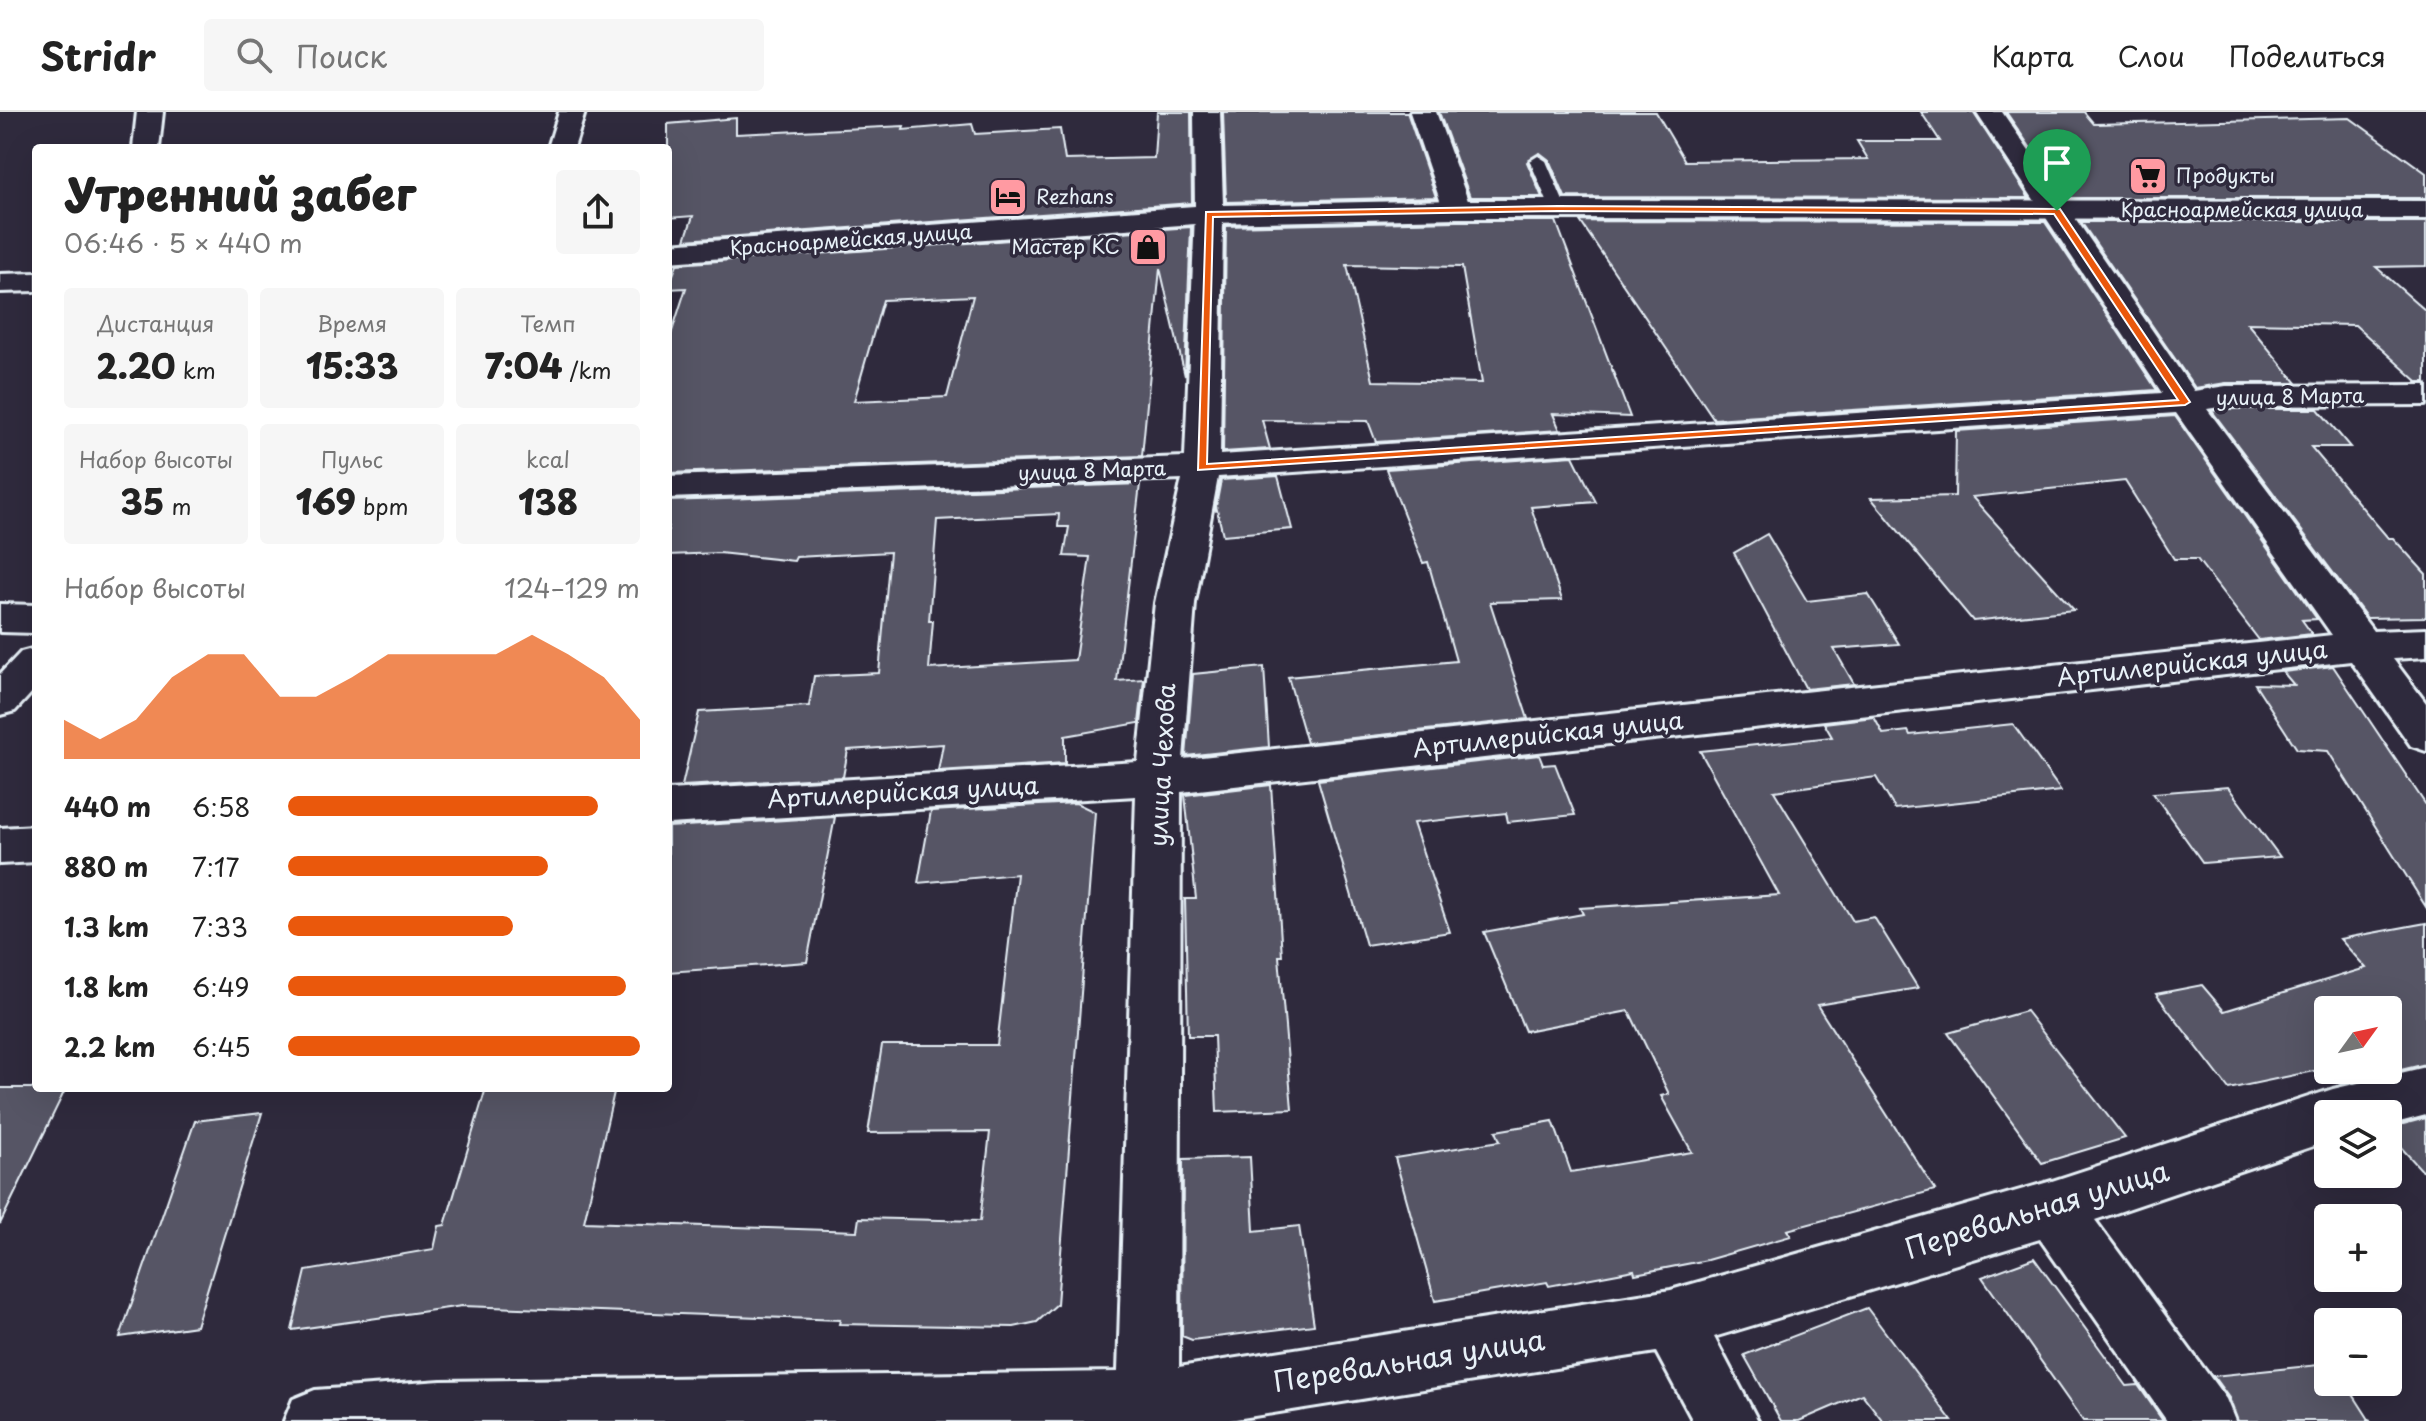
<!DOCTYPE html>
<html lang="ru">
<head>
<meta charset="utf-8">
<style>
  body { margin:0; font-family:"Playpen Sans",sans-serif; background:#f6f6f6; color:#222; height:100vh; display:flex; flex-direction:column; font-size:30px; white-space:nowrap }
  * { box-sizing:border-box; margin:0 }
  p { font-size:26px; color:#767676 }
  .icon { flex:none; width:44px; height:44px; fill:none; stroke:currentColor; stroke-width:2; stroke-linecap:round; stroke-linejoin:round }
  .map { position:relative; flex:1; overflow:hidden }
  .sheet { position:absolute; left:32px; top:32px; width:640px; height:948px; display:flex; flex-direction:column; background:#fff; border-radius:8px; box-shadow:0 8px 32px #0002 }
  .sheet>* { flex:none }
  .needle { width:52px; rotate:57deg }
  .fabs { position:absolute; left:2314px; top:884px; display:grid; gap:16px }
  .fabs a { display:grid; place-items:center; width:88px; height:88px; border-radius:8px; background:#fff; box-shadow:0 8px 32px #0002; font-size:40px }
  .pin { position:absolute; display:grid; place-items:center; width:68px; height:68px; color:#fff; margin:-82px -34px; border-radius:50% 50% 50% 0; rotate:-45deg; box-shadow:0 0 8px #0007 }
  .pin .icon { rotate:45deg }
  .round { display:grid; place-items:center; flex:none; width:84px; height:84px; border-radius:8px; background:#f6f6f6 }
  .head { display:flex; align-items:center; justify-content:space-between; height:136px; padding:0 32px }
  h1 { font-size:44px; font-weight:800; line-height:60px }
  .metrics { display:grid; grid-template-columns:repeat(3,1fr); gap:12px; height:136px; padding:8px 32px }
  .metrics div { display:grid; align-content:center; border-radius:8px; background:#f6f6f6; text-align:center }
  .metrics b { font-size:34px; font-weight:800 }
  .metrics small { font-size:22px; font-weight:400 }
  .metrics p { font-size:22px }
  .chart { height:224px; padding:16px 32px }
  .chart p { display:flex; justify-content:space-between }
  .chart svg { width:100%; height:144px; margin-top:8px; fill:#ea580c; opacity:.7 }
  ul { padding:0 32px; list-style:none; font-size:26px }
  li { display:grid; grid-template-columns:128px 96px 1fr; align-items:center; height:60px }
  li i { height:20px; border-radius:10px; background:#ea580c }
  header { display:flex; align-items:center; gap:48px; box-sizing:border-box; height:112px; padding:0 40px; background:#fff; border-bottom:2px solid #e0e0e0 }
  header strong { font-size:38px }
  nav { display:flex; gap:44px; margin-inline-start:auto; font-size:28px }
  .search { width:560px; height:72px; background:#f6f6f6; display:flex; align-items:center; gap:20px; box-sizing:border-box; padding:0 28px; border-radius:8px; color:#767676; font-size:30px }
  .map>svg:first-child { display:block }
  .building { fill:#575565; stroke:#e8f1f8; stroke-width:2; fill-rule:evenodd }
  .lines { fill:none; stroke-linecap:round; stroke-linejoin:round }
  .lane-casing { stroke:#e8f1f8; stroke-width:6 }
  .street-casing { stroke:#e8f1f8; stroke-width:6 }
  .secondary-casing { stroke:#e8f1f8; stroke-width:6 }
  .lane { fill:#2f2a3d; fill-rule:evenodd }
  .street { fill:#2f2a3d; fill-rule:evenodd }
  .secondary { fill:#2f2a3d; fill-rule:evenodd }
  .route { fill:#ea580c; stroke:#fff; stroke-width:2; fill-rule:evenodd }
  .labels { text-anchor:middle; stroke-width:7; stroke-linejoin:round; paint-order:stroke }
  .far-poi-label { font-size:20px; fill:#e8f1f8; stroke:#2f2a3d; text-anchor:start }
  .far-street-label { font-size:20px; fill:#e8f1f8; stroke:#2f2a3d }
  .street-label { font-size:24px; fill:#e8f1f8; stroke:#2f2a3d }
  .near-street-label { font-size:28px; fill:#e8f1f8; stroke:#2f2a3d }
</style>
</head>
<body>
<header>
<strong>Stridr</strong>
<div class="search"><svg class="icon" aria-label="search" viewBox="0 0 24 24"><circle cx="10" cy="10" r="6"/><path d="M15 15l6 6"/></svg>Поиск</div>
<nav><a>Карта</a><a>Слои</a><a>Поделиться</a></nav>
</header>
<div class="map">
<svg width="2426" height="1309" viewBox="0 0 2426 1309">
  <rect width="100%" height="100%" fill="#2f2a3d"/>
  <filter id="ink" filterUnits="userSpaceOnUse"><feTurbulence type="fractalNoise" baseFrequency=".0125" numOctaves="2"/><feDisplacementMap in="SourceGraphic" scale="16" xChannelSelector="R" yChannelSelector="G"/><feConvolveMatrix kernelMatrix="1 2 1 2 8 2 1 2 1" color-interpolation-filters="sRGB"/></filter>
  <g filter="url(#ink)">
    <g class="building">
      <polygon points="1157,0 1191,0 1192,91 685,128 693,104 668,106 668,12 736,6 736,22 904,14 903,18 972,12 975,22 1060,17 1065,48 1154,46"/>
      <polygon points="1223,0 1407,0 1436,85 1226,90"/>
      <polygon points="1439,0 1656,0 1685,49 1868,47 1857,29 1940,29 1921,0 1973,0 2029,86 1565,85 1549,48 1540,41 1527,50 1542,85 1470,85"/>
      <polygon points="2006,0 2084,0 2094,12 2350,6 2426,61 2426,86 2065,86"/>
      <path d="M1457,109h99l74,196 -77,-3 7,16 -184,12 -8,-21 -106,-1 8,29 -47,3 3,-226zM1347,153l115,2 20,116 -109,-2z"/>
      <polygon points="1580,109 2045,110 2157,278 1714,307"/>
      <polygon points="2081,110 2426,110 2426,154 2376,155 2426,199 2426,270 2418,270 2355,213 2247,211 2297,271 2226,271 2195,276"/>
      <path d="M1191,115l-6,149 -25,-108 -18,188 -474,17v-129l18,-56 -18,1 9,-25zM973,184l-26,101 -93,4 29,-101z"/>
      <polygon points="2226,297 2318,297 2350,335 2311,335 2388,426 2393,426 2426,462 2426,505 2367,506 2212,299"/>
      <polygon points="2175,304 2317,507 2302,508 2312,522 2259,528 2197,447 2174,447 2125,369 1972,385 2074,498 1973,509 1871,386 1955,384 1956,319"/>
      <polygon points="1573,344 1596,390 1531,395 1562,488 1490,490 1528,607 1307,631 1288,565 1456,549 1428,450 1423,451 1386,357"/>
      <polygon points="1278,364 1292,417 1223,423 1216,394 1221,368"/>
      <path d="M1140,372l-23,197 27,-2 -5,44 -74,13v27l-127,8 5,-27 -95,6 -5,27 -161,9 17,-74 110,-6 5,-30 65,-3 11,-121 -94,5 -2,4 -75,-8 -51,2v-54zM1059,402l-1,13h11l-5,29 26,1 -15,103 -146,9 4,-48h-4l8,-101z"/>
      <polygon points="1767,422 1807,489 1868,482 1899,532 1834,537 1854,572 1806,577 1734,441"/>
      <polygon points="2333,554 2426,693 2426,795 2328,639 2297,637 2255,572 2294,573 2283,560"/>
      <polygon points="1264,555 1269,635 1186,644 1193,562"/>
      <polygon points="1874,605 1883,622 1908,619 1910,623 2013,612 2061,679 1895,697 1876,665 1774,679 1853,809 1874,805 1918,876 1817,893 1935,1078 1787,1118 1791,1124 1707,1148 1635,1162 1634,1158 1549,1174 1547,1170 1435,1189 1395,1046 1500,1029 1496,1019 1553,1009 1571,1060 1692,1040 1661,984 1669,982 1629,899 1525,919 1484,820 1583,802 1580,796 1779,783 1700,639 1832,625 1824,611"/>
      <polygon points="1539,643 1543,653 1555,652 1575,703 1508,710 1506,701 1413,711 1450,820 1366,833 1318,668"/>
      <polygon points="1271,673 1282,844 1279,844 1292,997 1217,1000 1214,924 1188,924 1185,787 1196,787 1185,683"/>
      <polygon points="2228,675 2280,745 2203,751 2153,681"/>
      <polygon points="1076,691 1095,700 1057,1192 1037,1210 1014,1215 839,1212 840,1208 462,1194 292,1218 306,1159 434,1137 439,1114 445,1113 486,976 615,976 584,1110 857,1119 859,1106 980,1109 990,1020 868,1021 882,933 997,933 1017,762 918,771 931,699"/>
      <polygon points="835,705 807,850 668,860 668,715"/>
      <polygon points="2426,811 2426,952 2342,972 2330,958 2388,958 2388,898 2328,898 2328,956 2229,977 2156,882 2202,873 2224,899 2366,856 2340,827"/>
      <polygon points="2026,899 2125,1026 2042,1051 1948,921"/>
      <polygon points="0,976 66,976 0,1112"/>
      <polygon points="262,1001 196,1214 120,1225 195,1009"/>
      <polygon points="2426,1006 2426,1063 2388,1021 2388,1016"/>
      <polygon points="1250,1045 1254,1119 1299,1114 1314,1213 1192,1228 1182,1224 1183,1047"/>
      <polygon points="2034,1146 2127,1274 2138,1273 2163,1309 2083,1309 1982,1165"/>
      <polygon points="1867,1196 1952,1309 1883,1309 1862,1282 1799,1309 1781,1309 1744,1243"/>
      <polygon points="2328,1252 2328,1270 2345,1270 2370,1309 2238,1309 2229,1286 2213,1264"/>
    </g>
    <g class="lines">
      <g class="lane-casing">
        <polygon id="lane" points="1538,44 1546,49 1566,96 1564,100 1558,101 1550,96 1530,49"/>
      </g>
      <g class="street-casing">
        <g id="street">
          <polygon points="137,0 163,0 159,36 133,36"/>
          <polygon points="559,0 585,0 574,36 548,36"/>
          <polygon points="1410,0 1436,0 1471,97 1467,103 1457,106 1447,103 1443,97"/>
          <path d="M1976,0h26l192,279 32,-5 200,-1v20l-200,1 -19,3 166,222 53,-2v28l-33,2 33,44v48l-15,-5 -60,-85 -1170,131 -2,575 492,-77 381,-109 281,-92 93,-22v48l-38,10v-11h-60v27l-233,79 131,179 9,22h-68l-127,-182 -326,98 44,84h-65l-37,-69 -433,69h-939l9,-22 22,-9 126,-9 677,-9 18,-576 -468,28v-34l470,-28 17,-159 27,-124 -514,19v-22l517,-19 10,-243 4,-6 10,-3 10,3 4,6 -3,241 942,-62zM2176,301l156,222 -1149,124 12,-156 23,-126z"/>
          <polygon points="0,492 36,493 36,521 0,520"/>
          <polygon points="36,536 36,576 15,599 0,603 0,562 21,540"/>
          <polygon points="36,714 36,750 0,752 0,716"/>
        </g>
      </g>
      <g class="secondary-casing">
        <g id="secondary">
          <polygon points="1194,0 1220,0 1223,93 1457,88 2426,89 2426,107 1457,106 1209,111 668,150 668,132 1195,94"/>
          <polygon points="36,161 36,179 0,180 0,162"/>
        </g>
      </g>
      <use href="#lane" class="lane"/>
      <use href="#street" class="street"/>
      <use href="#secondary" class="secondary"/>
    </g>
  </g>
  <path class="route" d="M1558,94l502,3 130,193 -5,3 -987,65 8,-258zM1558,99l496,3 124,186 -971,64 6,-247z"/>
  <defs>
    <g id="supermarket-square" transform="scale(2)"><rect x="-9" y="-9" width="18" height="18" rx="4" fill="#ff9aa2" stroke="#2f2a3d"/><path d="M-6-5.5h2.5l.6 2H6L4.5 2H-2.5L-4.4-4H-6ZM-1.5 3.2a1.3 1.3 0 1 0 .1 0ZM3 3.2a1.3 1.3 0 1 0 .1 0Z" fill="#111"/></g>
    <g id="hotel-square" transform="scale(2)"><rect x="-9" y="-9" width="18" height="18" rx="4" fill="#ff9aa2" stroke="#2f2a3d"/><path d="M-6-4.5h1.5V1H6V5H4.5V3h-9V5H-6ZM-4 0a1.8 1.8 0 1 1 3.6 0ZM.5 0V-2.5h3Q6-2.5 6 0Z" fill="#111"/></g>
    <g id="shop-square" transform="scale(2)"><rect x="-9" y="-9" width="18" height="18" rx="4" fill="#ff9aa2" stroke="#2f2a3d"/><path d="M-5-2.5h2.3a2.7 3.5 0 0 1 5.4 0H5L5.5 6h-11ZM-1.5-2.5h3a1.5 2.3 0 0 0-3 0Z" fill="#111"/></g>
  </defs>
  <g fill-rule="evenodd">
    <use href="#supermarket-square" x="2148" y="64"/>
    <use href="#hotel-square" x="1008" y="85"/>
    <use href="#shop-square" x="1148" y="135"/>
  </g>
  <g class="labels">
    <g class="far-poi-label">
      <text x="2176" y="71">Продукты</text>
      <text x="1036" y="92">Rezhans</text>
      <text x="1120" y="142" text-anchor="end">Мастер КС</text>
    </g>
    <g class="far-street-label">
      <text x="2242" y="105">Красноармейская улица</text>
      <text transform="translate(851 128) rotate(-4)" y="7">Красноармейская улица</text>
      <text transform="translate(2290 285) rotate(-1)" y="7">улица 8 Марта</text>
      <text transform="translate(1092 359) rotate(-2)" y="7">улица 8 Марта</text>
    </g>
    <g class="street-label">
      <text transform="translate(2192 552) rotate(-6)" y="8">Артиллерийская улица</text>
      <text transform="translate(1548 623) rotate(-6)" y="8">Артиллерийская улица</text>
      <text transform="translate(1163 653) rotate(-87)" y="8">улица Чехова</text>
      <text transform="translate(903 681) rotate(-3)" y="8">Артиллерийская улица</text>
    </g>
    <g class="near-street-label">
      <text transform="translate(2037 1098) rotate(-17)" y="10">Перевальная улица</text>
      <text transform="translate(1409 1249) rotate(-9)" y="10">Перевальная улица</text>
    </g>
  </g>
</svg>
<div class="fabs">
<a><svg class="needle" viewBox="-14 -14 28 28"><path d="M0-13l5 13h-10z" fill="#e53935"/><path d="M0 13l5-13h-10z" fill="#767676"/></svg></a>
<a><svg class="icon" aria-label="layers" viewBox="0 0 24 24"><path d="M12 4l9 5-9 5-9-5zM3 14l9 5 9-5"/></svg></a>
<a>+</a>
<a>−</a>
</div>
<div class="pin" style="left:2057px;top:99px;background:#1e9e55"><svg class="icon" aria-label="arrive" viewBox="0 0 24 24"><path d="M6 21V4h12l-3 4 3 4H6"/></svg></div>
<section class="sheet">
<div class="head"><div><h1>Утренний забег</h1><p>06:46 · 5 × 440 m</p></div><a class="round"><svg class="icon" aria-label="share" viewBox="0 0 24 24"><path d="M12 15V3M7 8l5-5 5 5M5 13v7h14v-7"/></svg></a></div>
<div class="metrics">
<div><p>Дистанция</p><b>2.20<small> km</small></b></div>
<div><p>Время</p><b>15:33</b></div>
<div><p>Темп</p><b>7:04<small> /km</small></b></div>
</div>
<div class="metrics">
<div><p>Набор высоты</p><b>35<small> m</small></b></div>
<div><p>Пульс</p><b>169<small> bpm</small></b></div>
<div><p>kcal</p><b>138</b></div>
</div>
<div class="chart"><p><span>Набор высоты</span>124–129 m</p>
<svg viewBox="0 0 160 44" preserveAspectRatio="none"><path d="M0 44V32L10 38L20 32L30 19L40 12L50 12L60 25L70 25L80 19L90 12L100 12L110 12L120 12L130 6L140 12L150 19L160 32V44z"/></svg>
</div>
<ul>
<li><b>440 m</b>6:58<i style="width:88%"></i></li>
<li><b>880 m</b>7:17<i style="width:74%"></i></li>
<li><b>1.3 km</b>7:33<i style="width:64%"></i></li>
<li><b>1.8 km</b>6:49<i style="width:96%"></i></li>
<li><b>2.2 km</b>6:45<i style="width:100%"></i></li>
</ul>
</section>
</div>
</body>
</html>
